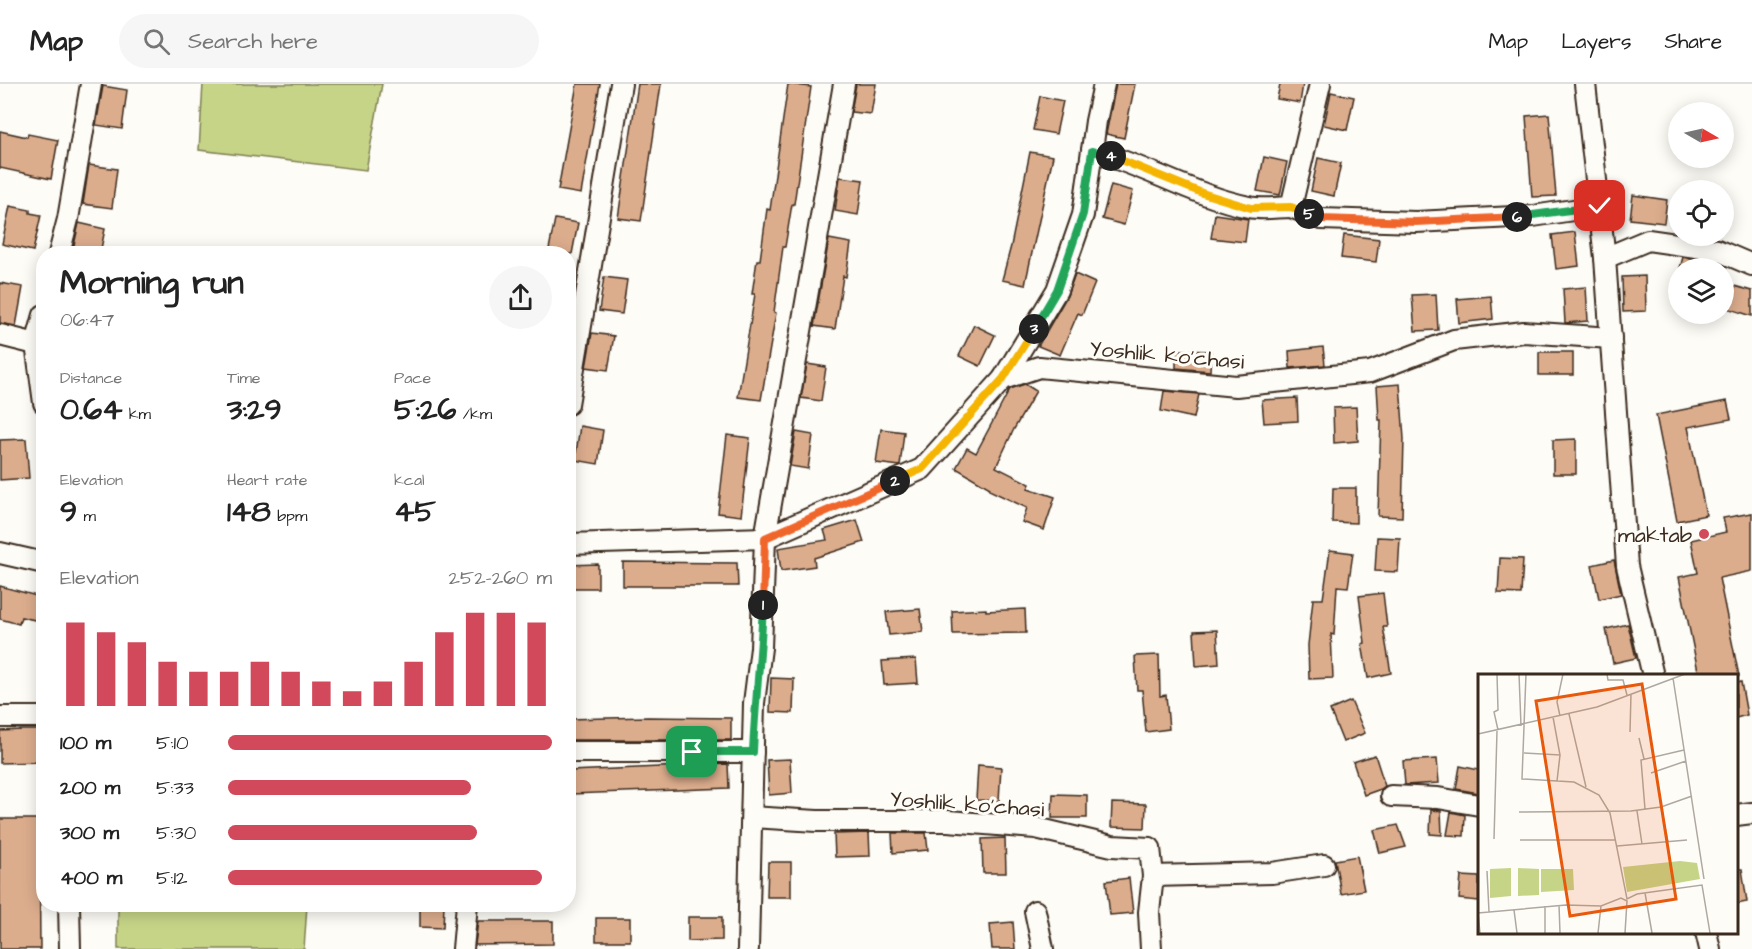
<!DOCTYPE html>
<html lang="en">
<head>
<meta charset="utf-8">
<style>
  body { margin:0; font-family:"Architects Daughter",sans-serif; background:#f6f6f6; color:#222; height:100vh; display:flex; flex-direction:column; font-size:22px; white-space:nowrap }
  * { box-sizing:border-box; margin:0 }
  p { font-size:20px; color:#767676 }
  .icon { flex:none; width:33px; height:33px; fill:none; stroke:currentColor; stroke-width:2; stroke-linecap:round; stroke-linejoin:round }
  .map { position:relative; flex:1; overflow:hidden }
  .side { position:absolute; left:36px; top:162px; width:540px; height:666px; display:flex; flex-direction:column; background:#fff; border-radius:24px; box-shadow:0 3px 15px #0003 }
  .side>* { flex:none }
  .needle { width:39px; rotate:99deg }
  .tools { position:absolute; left:1668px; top:18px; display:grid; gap:12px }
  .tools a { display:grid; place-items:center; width:66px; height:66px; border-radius:50%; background:#fff; box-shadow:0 3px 15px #0003; font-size:30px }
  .pin { position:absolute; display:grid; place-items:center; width:51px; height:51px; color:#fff; margin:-26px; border-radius:12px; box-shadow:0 3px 9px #0006 }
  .km { position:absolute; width:30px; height:30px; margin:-15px; border-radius:50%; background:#222; color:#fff; font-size:16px; line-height:30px; text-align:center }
  .round { display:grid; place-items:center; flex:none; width:63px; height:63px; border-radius:32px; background:#f6f6f6 }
  .summary { display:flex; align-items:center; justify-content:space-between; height:102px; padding:0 24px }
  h1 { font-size:33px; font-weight:800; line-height:45px }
  .metrics { display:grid; grid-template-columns:repeat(3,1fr); gap:9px; height:102px; padding:6px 24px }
  .metrics div { display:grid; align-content:center }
  .metrics b { font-size:30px; font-weight:800 }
  .metrics small { font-size:16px; font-weight:400 }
  .metrics p { font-size:16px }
  .chart { height:168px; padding:12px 24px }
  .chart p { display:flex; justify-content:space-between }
  .chart svg { width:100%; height:108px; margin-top:6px; stroke:#d1495b; stroke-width:6 }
  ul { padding:0 24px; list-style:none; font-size:20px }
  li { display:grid; grid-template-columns:96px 72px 1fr; align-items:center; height:45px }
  li i { height:15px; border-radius:8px; background:#d1495b }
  header { display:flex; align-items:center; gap:36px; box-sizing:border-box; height:84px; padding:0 30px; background:#fff; border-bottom:2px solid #e0e0e0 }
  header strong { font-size:28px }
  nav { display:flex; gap:33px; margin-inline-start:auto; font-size:21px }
  .search { width:420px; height:54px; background:#f6f6f6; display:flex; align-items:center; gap:15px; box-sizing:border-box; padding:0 21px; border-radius:33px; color:#767676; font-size:22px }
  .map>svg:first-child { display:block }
  .green { fill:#c6d488; stroke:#807f53; stroke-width:1.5 }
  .building { fill:#dcad8d; stroke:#3b2a1e; stroke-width:1.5 }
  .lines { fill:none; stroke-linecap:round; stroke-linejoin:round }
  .minor-casing { stroke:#3b2a1e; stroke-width:24 }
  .minor { stroke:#fdfcf7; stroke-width:20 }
  .split-1-casing { stroke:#fff; stroke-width:12 }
  .split-2-casing { stroke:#fff; stroke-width:12 }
  .split-3-casing { stroke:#fff; stroke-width:12 }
  .split-4-casing { stroke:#fff; stroke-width:12 }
  .split-5-casing { stroke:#fff; stroke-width:12 }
  .split-6-casing { stroke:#fff; stroke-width:12 }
  .split-7-casing { stroke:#fff; stroke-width:12 }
  .split-1 { stroke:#22a559; stroke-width:8 }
  .split-2 { stroke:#f0652b; stroke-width:8 }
  .split-3 { stroke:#f5b400; stroke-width:8 }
  .split-4 { stroke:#22a559; stroke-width:8 }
  .split-5 { stroke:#f5b400; stroke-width:8 }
  .split-6 { stroke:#f0652b; stroke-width:8 }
  .split-7 { stroke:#22a559; stroke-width:8 }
  .poi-dot { fill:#d1495b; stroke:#fdfcf7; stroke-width:2 }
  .labels { text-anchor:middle; stroke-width:6; stroke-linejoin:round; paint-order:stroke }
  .street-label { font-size:22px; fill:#3b2a1e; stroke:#fdfcf7 }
  .poi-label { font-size:22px; fill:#3b2a1e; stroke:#fdfcf7; text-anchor:end }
  .inset-road { fill:none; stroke:#afa8a0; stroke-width:1.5 }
  .view { fill:#e8590c; fill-opacity:0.15; stroke:#e8590c; stroke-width:3 }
  .inset-edge { fill:none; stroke:#3b2a1e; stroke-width:3 }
</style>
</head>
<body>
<header>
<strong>Map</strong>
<div class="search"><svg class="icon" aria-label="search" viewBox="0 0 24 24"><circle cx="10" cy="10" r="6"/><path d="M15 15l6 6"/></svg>Search here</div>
<nav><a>Map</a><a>Layers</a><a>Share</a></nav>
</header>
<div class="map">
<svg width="1752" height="865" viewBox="0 0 1752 865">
  <rect width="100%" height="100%" fill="#fdfcf7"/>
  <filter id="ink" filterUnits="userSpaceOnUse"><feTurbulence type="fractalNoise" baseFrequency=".0167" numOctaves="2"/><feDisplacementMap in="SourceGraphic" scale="12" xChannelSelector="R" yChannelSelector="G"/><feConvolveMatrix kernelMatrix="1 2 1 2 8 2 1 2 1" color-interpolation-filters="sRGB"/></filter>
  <g filter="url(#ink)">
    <g class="green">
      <polygon points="203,0 382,0 366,86 199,66"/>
      <polygon points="118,821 307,821 304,865 118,865"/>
    </g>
    <g class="building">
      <polygon points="577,0 600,0 581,110 558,106"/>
      <polygon points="638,0 661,0 641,137 618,134"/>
      <polygon points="788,0 811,3 794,120 792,120 785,163 783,163 774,228 776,229 761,316 738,313 755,210 752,210 757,176 760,176 767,125 770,126"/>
      <polygon points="856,0 876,0 871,30 851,28"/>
      <polygon points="1116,0 1135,0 1124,54 1106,50"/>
      <polygon points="1280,0 1303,0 1300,19 1277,15"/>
      <polygon points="103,2 127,6 122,45 96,41"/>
      <polygon points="1331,8 1354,13 1347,46 1324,41"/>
      <polygon points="1040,12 1063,17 1056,50 1033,46"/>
      <polygon points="1549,30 1556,112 1532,113 1526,32"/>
      <polygon points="0,47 27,53 28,50 58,56 51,95 0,84"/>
      <polygon points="1030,68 1053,72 1025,201 1002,196 1011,162"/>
      <polygon points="1264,73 1287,78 1280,111 1257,107"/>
      <polygon points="1318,74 1341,79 1334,112 1311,107"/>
      <polygon points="89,81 117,85 112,124 83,120"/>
      <polygon points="840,93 863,96 858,131 835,127"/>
      <polygon points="1111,101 1133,107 1124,141 1102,135"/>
      <polygon points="1633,111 1667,116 1664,139 1630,135"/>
      <polygon points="10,122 30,126 30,129 41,131 33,167 2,160"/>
      <polygon points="1215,130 1248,135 1245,158 1211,154"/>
      <polygon points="555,135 578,139 572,170 548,170"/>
      <polygon points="79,139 105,145 100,170 72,170"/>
      <polygon points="1575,148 1579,182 1556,185 1552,151"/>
      <polygon points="1344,151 1379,155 1376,178 1341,174"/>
      <polygon points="829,155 851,159 846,193 843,192 835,245 814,242"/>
      <polygon points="1683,173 1718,182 1718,184 1680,184"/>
      <polygon points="1075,190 1095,199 1082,231 1078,229 1060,271 1038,262 1067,212"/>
      <polygon points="1645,192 1646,227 1623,228 1622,193"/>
      <polygon points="604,193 627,196 622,230 599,227"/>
      <polygon points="0,199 23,203 16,242 0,239"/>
      <polygon points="1731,201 1752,207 1752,232 1724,223"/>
      <polygon points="1586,203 1588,237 1565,239 1563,205"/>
      <polygon points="1436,210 1438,246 1415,247 1412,211"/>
      <polygon points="1491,212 1493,235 1459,239 1457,215"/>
      <polygon points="974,241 995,251 980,282 959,272"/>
      <polygon points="592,249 614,252 608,286 586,283"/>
      <polygon points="1323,263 1325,281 1290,284 1289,267"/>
      <polygon points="1176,266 1211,267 1210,287 1176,284"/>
      <rect x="1539" y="268" width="34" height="23"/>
      <polygon points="807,280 826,283 821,317 801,314"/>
      <polygon points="1025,300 1036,307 1014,345 996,383 1030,400 1028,404 1055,413 1044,446 1022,438 1027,424 989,406 990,404 956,384 967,364 976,369 1010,305"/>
      <polygon points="1400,300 1404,355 1402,433 1378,432 1381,336 1379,336 1377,302"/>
      <polygon points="1164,307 1199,310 1194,334 1161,327"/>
      <polygon points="1297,314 1298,337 1264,339 1262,316"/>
      <polygon points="1727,317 1731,335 1688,343 1706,431 1677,437 1656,331"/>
      <polygon points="1356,323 1358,357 1334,359 1333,324"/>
      <polygon points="580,342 603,346 598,380 575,376"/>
      <polygon points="881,345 904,348 900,382 876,379"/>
      <polygon points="796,348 813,351 808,385 790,382"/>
      <polygon points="727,351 750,354 741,432 718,429"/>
      <polygon points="26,355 29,394 0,396 0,356"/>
      <polygon points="1576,355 1576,390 1553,390 1553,356"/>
      <polygon points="1333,404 1356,404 1356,439 1332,438"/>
      <polygon points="1752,429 1752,487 1719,494 1739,592 1699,592 1679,493 1698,489 1691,456 1726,448 1723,434"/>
      <polygon points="857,436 864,458 814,474 815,482 781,487 778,464 827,456 824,446"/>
      <polygon points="1377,453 1400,454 1398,488 1375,487"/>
      <polygon points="1330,466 1353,469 1348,503 1337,502 1334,551 1331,550 1333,594 1309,595 1308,561 1313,515 1323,515"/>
      <polygon points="1500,474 1523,475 1521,510 1498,509"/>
      <polygon points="1614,476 1621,510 1599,515 1592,481"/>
      <polygon points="623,478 737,479 738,502 623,502"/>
      <polygon points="598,480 598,504 568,504 568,481"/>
      <polygon points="0,502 44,514 44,538 21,533 19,540 0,535"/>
      <polygon points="1383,509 1387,543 1383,543 1391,589 1368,594 1362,560 1365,559 1359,512"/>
      <polygon points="920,525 923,548 889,551 886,528"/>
      <polygon points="986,525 986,527 1025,525 1026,549 953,550 952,527"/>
      <polygon points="1628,540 1636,574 1613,579 1606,545"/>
      <polygon points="1217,546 1219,580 1196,582 1194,547"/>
      <polygon points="1159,571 1160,612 1166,611 1169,645 1146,648 1142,606 1137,606 1135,572"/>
      <polygon points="916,575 918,599 884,601 882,577"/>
      <polygon points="771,594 794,595 793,629 770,628"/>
      <polygon points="1741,598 1747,631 1736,634 1736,599"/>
      <polygon points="1351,617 1365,649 1343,658 1330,626"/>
      <polygon points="648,633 731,634 731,656 568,656 568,635"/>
      <polygon points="22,646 44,646 44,678 0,679 0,647"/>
      <polygon points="1375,671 1385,702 1381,705 1364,711 1353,678"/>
      <polygon points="790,675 792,709 769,711 767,676"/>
      <polygon points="1437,675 1439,699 1405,701 1403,677"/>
      <polygon points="728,680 729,704 571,710 570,687"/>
      <polygon points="978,681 1001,683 999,717 976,716"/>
      <polygon points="1460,682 1479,686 1479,709 1456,705"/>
      <polygon points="1053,710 1087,711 1087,734 1052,734"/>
      <polygon points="1112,719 1146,720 1145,744 1111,743"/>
      <polygon points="1431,726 1441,727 1442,751 1430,750"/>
      <polygon points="1451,728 1465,731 1464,752 1447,751"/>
      <polygon points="0,735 39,735 40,865 0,865"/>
      <polygon points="1398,741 1406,763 1380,769 1374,746"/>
      <polygon points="869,749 870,772 835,773 834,750"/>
      <polygon points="892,749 926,749 928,766 893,769"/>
      <polygon points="1005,754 1006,789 983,789 982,755"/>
      <polygon points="1357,772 1364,806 1341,810 1335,776"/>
      <polygon points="768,778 791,778 791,813 767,813"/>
      <polygon points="1736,785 1742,785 1747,818 1736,820"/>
      <polygon points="1461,792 1479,793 1479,817 1459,815"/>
      <polygon points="1129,794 1133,829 1110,831 1106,797"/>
      <polygon points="420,820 444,820 443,844 420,843"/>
      <polygon points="688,833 722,833 722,856 688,857"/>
      <rect x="596" y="834" width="34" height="23"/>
      <polygon points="478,837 553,837 553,860 475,861"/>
      <polygon points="1013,838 1015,865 992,865 990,840"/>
    </g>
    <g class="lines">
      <g class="minor-casing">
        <g id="minor">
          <polyline points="1320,0 1291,123 1321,135 1416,138 1533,132 1600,122"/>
          <polyline points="1585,0 1605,174 1627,482 1653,592"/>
          <path d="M1092,67c53,14 102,45 157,56 13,3 29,0 42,0"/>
          <polyline points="59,170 68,135 91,0"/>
          <polyline points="1605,174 1648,156 1717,166 1752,181"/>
          <polyline points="44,231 36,260 44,319"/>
          <polyline points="0,251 36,260"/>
          <polyline points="1003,295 1039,283 1236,302 1370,288 1454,256 1524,248 1611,254"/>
          <polyline points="568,320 621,0"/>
          <polyline points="568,460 765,454 922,385 1003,295 1057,206 1083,131 1096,37 1104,0"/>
          <polyline points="0,469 44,479"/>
          <polyline points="0,633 44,633"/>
          <polyline points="568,668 753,668"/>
          <polyline points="1391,712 1438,714 1479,721"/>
          <polyline points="1736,731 1752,729"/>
          <polyline points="752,733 817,737 948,737 1036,744 1112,762 1150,764 1153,792 1149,828 1151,865"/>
          <polyline points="1153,792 1272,789 1324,781"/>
          <polyline points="69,820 70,865"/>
          <polyline points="1035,827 1043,865"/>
          <polyline points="1706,848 1710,865"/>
          <polyline points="463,865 467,820"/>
          <polyline points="748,865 754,619 761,564 765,454 844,0"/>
        </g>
      </g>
      <use href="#minor" class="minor"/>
    </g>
  </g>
  <g class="lines" filter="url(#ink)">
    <g class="split-1-casing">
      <path id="split-1" d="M692,668h61c2,-49 8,-98 10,-147"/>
    </g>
    <g class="split-2-casing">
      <polyline id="split-2" points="763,521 765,454 895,397"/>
    </g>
    <g class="split-3-casing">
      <polyline id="split-3" points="895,397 922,385 1003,295 1034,245"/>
    </g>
    <g class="split-4-casing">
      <polyline id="split-4" points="1034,245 1057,206 1083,130 1092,67 1111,72"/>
    </g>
    <g class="split-5-casing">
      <polyline id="split-5" points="1111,72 1202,109 1251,124 1291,123 1309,130"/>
    </g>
    <g class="split-6-casing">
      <polyline id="split-6" points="1309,130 1321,135 1416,138 1517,133"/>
    </g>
    <g class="split-7-casing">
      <polyline id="split-7" points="1517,133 1600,122"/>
    </g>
    <use href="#split-1" class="split-1"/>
    <use href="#split-2" class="split-2"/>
    <use href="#split-3" class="split-3"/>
    <use href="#split-4" class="split-4"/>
    <use href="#split-5" class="split-5"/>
    <use href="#split-6" class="split-6"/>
    <use href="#split-7" class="split-7"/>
  </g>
  <circle class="poi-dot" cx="1704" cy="450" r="6"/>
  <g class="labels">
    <g class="street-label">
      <text transform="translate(1167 270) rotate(5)" y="8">Yoshlik ko'chasi</text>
      <text transform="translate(967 719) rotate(4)" y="8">Yoshlik ko'chasi</text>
    </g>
    <g class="poi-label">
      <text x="1692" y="458">maktab</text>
    </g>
  </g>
  <g transform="translate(1478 590)">
    <rect width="260" height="260" fill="#fdfcf7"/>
    <path d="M202,187l17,2 3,16 -73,13 -4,-25zM33,194v28l-21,2v-29zM40,194l21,1v26l-21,1zM63,195h32l1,21 -33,2z" fill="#c6d488"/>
    <path class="inset-road" d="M19,0l1,36 -4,2 4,18M41,0l2,52M48,0l-4,105 52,3 25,13 11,18 17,86 10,-5 65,-9 8,48M129,0l1,6h15l4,15M195,4l31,201M91,40l17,73M82,42l-3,-14 6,-28M152,58l1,-38M0,60l119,-27 88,-33M161,64l5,21M46,79l36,2 -7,-38M173,99l35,-12M79,107l3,-26M183,133l7,35M167,135l-4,-49 43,-10M159,137l5,33M41,138l112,-1 30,-4 31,-11M16,165l3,-108M42,166h95M139,172l70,-6M9,197l2,41M167,219l7,40M81,231l1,28M67,232v27M36,236l3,23M0,239l88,-8 35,1 20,-8 6,3 -2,32M0,239l2,20M120,259l3,-27"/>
    <path class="view" d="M164,10l34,215 -106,17 -34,-215z"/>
    <rect width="260" height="260" class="inset-edge"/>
  </g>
</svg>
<div class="tools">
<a><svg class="needle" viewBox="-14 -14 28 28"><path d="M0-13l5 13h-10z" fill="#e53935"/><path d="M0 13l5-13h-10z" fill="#767676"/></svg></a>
<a><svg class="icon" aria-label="locate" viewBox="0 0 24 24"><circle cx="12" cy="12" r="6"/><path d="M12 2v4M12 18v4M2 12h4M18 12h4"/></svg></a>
<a><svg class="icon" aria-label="layers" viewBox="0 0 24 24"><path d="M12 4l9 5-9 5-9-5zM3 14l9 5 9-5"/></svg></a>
</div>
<div class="pin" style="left:692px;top:668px;background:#1e9e55"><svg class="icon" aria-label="arrive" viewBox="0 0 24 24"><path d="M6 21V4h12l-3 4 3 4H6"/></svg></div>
<div class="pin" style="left:1600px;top:122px;background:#d93025"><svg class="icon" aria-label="check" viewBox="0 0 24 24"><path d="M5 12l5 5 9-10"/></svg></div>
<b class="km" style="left:763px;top:521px">1</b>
<b class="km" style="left:895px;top:397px">2</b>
<b class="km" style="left:1034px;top:245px">3</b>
<b class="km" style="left:1111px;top:72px">4</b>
<b class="km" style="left:1309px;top:130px">5</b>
<b class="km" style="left:1517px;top:133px">6</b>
<section class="side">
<div class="summary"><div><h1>Morning run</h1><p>06:47</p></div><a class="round"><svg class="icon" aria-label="share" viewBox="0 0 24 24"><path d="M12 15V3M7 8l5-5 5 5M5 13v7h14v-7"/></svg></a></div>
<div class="metrics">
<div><p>Distance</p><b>0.64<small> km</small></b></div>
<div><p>Time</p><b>3:29</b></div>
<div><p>Pace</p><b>5:26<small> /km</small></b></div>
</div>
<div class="metrics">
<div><p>Elevation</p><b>9<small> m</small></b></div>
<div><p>Heart rate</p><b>148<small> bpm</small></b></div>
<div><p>kcal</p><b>45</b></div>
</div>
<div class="chart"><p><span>Elevation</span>252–260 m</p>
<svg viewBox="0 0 160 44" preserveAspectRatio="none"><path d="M5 44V10M15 44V14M25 44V18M35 44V26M45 44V30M55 44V30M65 44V26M75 44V30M85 44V34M95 44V38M105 44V34M115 44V26M125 44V14M135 44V6M145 44V6M155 44V10"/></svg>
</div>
<ul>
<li><b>100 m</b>5:10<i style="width:100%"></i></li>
<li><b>200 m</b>5:33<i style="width:75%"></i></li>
<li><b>300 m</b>5:30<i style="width:77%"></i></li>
<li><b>400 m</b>5:12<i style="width:97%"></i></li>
</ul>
</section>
</div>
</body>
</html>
